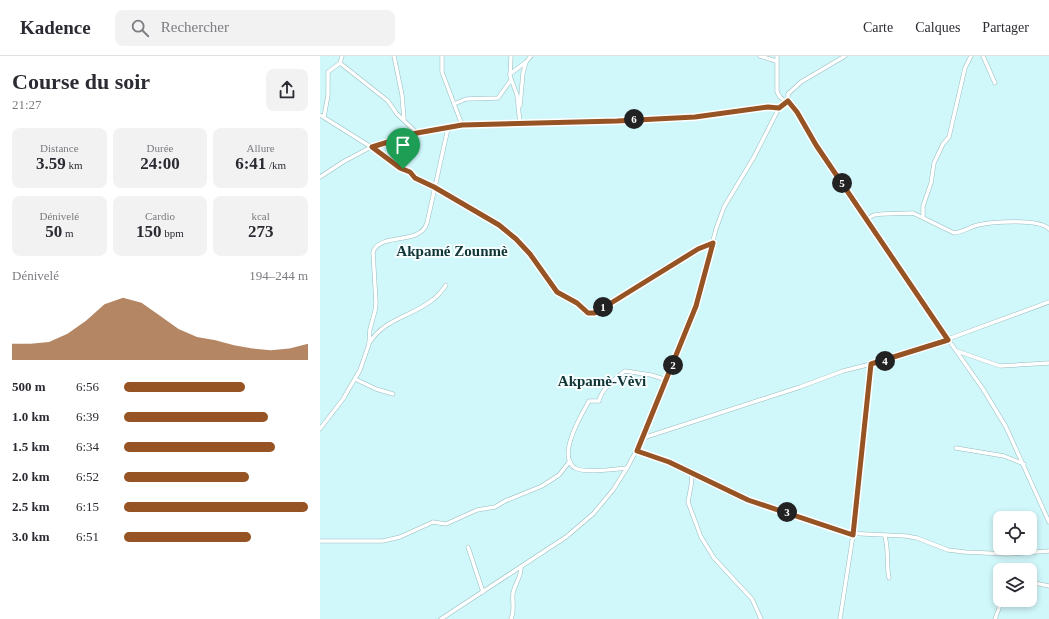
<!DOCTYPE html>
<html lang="fr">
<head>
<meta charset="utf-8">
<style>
  body { margin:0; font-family:Georgia,serif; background:#f2f2f3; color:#2b2b33; height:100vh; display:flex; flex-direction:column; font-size:15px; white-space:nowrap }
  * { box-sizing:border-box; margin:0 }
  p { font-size:13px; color:#7c7c81 }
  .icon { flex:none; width:22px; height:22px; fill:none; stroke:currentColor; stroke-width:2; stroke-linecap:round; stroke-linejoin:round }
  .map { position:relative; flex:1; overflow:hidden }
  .drawer { display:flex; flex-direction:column; background:#fff; width:320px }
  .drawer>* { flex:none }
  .fabs { position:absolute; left:673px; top:455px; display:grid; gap:8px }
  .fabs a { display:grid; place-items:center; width:44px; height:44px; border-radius:8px; background:#fff; box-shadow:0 2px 6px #0003; font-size:20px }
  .pin { position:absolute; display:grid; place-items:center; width:34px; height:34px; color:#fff; margin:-41px -17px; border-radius:50% 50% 50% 0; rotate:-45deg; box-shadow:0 0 4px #0007 }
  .pin .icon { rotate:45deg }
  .km { position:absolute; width:20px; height:20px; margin:-10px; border-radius:50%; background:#222; color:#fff; font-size:11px; line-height:20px; text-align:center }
  .round { display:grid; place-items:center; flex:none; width:42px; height:42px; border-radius:8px; background:#f2f2f3 }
  .overview { display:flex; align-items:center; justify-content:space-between; height:68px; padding:0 12px }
  h1 { font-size:22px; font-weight:700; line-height:30px }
  .figures { display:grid; grid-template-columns:repeat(3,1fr); gap:6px; height:68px; padding:4px 12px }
  .figures div { display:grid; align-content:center; border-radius:8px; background:#f2f2f3; text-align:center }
  .figures b { font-size:17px; font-weight:700 }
  .figures small { font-size:11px; font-weight:400 }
  .figures p { font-size:11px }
  .chart { height:112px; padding:8px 12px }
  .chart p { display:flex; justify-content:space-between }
  .chart svg { width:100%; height:72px; margin-top:4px; fill:#965323; opacity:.7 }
  ul { padding:0 12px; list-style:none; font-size:13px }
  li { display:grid; grid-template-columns:64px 48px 1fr; align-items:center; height:30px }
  li i { height:10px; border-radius:5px; background:#965323 }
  header { display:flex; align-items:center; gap:24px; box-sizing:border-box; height:56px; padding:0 20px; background:#fff; border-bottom:1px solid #e1e1e2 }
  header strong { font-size:19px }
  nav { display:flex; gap:22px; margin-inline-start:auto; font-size:14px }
  .search { width:280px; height:36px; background:#f2f2f3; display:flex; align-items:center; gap:10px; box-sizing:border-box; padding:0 14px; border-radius:8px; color:#7c7c81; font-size:15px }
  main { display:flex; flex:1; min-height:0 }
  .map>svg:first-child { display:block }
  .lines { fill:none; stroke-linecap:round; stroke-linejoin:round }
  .street-casing { stroke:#97bcbf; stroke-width:4.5 }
  .street { stroke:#fff; stroke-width:3.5 }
  .route-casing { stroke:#fff; stroke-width:8 }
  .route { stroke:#965323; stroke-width:5 }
  .labels { text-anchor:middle; stroke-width:4; stroke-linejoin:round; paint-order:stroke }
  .quarter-label { font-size:15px; font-weight:bold; fill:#113537; stroke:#f5fdfe }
</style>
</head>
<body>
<header>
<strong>Kadence</strong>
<div class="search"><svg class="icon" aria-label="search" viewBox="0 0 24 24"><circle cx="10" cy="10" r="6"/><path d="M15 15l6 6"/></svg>Rechercher</div>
<nav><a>Carte</a><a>Calques</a><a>Partager</a></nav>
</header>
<main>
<section class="drawer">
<div class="overview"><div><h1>Course du soir</h1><p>21:27</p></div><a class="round"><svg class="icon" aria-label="share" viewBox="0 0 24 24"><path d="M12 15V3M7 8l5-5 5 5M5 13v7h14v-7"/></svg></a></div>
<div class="figures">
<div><p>Distance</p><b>3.59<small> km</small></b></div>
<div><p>Durée</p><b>24:00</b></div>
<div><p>Allure</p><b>6:41<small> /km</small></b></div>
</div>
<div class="figures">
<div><p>Dénivelé</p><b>50<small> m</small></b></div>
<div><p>Cardio</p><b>150<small> bpm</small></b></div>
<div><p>kcal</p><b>273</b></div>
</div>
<div class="chart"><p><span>Dénivelé</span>194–244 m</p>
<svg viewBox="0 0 160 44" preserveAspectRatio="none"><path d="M0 44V34L10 34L20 33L30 28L40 20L50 10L60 6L70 9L80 17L90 25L100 30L110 32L120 35L130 37L140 38L150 37L160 34V44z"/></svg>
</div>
<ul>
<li><b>500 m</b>6:56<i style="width:66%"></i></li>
<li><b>1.0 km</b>6:39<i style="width:78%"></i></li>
<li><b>1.5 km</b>6:34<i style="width:82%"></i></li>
<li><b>2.0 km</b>6:52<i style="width:68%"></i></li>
<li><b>2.5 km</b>6:15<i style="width:100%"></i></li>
<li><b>3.0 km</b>6:51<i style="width:69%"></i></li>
</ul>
</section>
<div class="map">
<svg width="729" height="563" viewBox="0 0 729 563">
  <rect width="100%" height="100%" fill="#d0f7fa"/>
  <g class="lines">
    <g class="street-casing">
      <g id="street">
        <polyline points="74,0 82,39 84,64"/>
        <polyline points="122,0 122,16 142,69"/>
        <polyline points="191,0 190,20 197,39 200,67"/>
        <polyline points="440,0 456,5"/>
        <polyline points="457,0 457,36 460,41 466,46"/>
        <polyline points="525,0 481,26 468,38 468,45 477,56 496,89 573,205 663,333 686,371 729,466"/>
        <polyline points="663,0 675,27"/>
        <polyline points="20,7 68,45 77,58 97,77"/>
        <polyline points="190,18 206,6 211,0"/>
        <polyline points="134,48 146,43 178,42 191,24"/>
        <polyline points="200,50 203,17 206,6"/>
        <polyline points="0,59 51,91 80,112 90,116 95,122 114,131 179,169 196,183 210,198 237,236 257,247 268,257 275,257 378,193 393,187"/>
        <polyline points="4,61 8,39 8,16 20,7 22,0"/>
        <polyline points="0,121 23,106 51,91 97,77 142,69 297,65 375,61 448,51 459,52"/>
        <polyline points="603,161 603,150 611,127 614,107 623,88 629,81 645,12 651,0"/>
        <path d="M547,163l7,-4 8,-1 31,-1 41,20c9,-1 16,-6 24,-8 14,-3 61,-7 71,4"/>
        <path d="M49,287c17,-25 39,-25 62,-42 6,-4 11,-10 15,-16"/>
        <polyline points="637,295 680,310 729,307"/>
        <polyline points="35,323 56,333 73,338"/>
        <path d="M0,373l23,-30 17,-29 9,-26 1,-15 5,-18 1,-8 -3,-51c7,-20 47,-6 54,-29l21,-95"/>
        <polyline points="323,382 480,331 523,315 563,305 628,283 729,246"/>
        <polyline points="636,392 684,400 704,408"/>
        <polyline points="317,395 349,406 428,444 476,459 524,477 586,480 597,482 628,494 645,496 688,498 729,495"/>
        <path d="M307,412c-10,1 -43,6 -52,0 -19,-12 7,-54 14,-67h10c2,-12 17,-23 26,-30l26,4 16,5"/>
        <polyline points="372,418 371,430 368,446 381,481 394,502 432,543 441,563"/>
        <path d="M565,480c4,16 1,27 4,42"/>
        <polyline points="0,485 63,485 80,481 113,466 126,468 157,454 175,451 185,445 222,430 239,419 250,405"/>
        <polyline points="148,491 163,536"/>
        <polyline points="677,521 680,521"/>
        <polyline points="710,526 729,530"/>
        <polyline points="121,563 246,481 273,458 293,434 307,412 323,382 361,291 376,251 396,173 404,151 434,101 459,52 468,45"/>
        <path d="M191,563c4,-9 1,-17 2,-26 2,-9 8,-16 8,-25"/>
        <polyline points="520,563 533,479 551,308"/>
        <polyline points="675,563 682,544"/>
      </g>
    </g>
    <use href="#street" class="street"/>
  </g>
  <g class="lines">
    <g class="route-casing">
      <polygon id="route" points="468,45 477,56 496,89 628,284 551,308 533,479 428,444 349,406 317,395 376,250 393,187 378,193 275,257 268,257 257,247 237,236 210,198 196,183 179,169 114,131 95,122 90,116 80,112 52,91 97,77 142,69 297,65 375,61 448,51 459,52"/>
    </g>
    <use href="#route" class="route"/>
  </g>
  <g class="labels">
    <g class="quarter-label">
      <text x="132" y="200">Akpamé Zounmè</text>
      <text x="282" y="330">Akpamè-Vèvi</text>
    </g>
  </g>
</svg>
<div class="fabs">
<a><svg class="icon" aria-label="locate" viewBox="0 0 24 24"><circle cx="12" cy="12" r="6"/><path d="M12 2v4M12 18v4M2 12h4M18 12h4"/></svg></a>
<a><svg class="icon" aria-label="layers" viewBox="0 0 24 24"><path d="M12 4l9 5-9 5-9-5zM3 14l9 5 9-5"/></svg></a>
</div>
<div class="pin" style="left:83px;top:113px;background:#1e9e55"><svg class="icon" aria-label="arrive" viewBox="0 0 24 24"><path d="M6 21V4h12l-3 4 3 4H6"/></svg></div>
<b class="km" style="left:283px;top:251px">1</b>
<b class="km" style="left:353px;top:309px">2</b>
<b class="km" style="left:467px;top:456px">3</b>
<b class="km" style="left:565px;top:305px">4</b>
<b class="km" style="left:522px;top:127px">5</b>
<b class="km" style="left:314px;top:63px">6</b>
</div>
</main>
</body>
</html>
